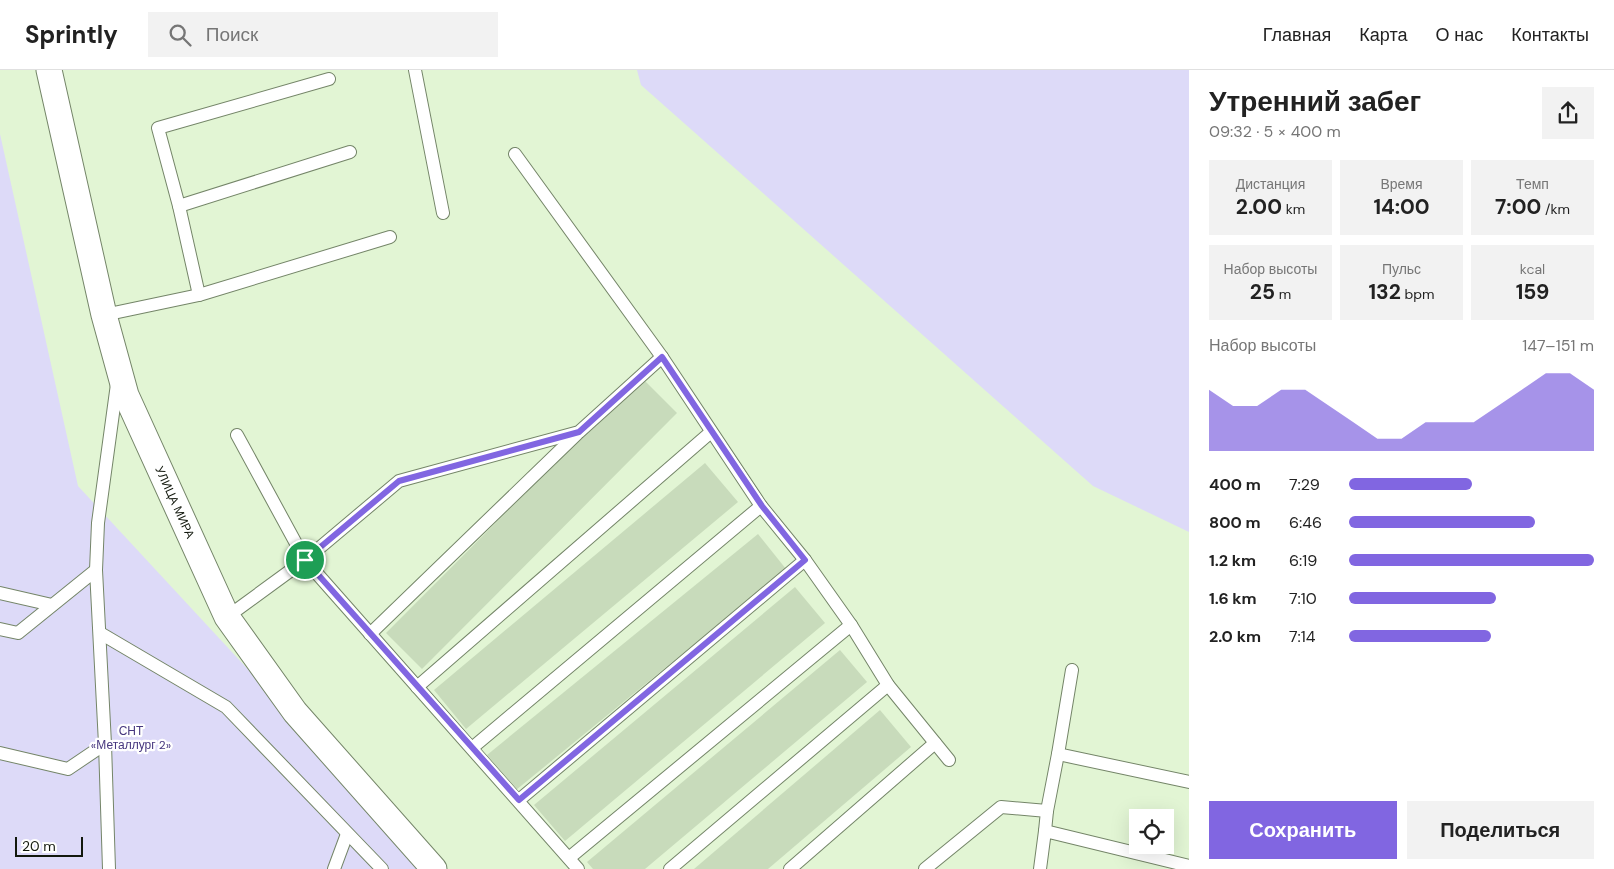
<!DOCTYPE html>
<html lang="ru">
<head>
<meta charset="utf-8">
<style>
  body { margin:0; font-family:"DM Sans",sans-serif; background:#f2f2f2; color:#222; height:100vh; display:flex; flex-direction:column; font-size:19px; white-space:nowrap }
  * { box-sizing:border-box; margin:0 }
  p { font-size:16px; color:#767676 }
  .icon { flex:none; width:28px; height:28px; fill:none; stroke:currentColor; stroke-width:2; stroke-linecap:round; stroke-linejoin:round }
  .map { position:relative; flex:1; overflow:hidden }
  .details { display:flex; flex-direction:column; background:#fff; width:425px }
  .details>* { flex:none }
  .controls { position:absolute; left:1129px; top:739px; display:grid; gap:10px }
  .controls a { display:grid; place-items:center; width:45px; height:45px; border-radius:0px; background:#fff; box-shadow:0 5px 20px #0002; font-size:25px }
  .scale { position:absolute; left:15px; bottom:12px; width:68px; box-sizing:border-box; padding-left:5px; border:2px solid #12180d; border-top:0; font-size:14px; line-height:18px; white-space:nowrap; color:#12180d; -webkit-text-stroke:4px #fff; paint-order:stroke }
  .pin { position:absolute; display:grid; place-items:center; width:42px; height:42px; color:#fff; margin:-21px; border:2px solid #fff; border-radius:50%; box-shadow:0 1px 5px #0007 }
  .round { display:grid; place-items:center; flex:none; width:52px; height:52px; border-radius:0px; background:#f2f2f2 }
  .headline { display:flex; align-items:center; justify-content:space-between; height:85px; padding:0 20px }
  h1 { font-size:28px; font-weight:700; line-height:38px }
  .stats { display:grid; grid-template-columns:repeat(3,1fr); gap:8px; height:85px; padding:5px 20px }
  .stats div { display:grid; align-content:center; border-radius:0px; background:#f2f2f2; text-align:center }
  .stats b { font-size:21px; font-weight:700 }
  .stats small { font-size:14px; font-weight:400 }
  .stats p { font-size:14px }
  .chart { height:140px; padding:10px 20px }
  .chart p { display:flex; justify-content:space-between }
  .chart svg { width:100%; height:90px; margin-top:5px; fill:#8166e1; opacity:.7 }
  .button { display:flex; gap:10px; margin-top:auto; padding:10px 20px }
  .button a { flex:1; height:58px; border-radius:0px; background:#8166e1; color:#fff; font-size:20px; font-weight:700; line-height:58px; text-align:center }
  .button a+a { background:#f2f2f2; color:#222 }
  ul { padding:0 20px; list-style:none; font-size:16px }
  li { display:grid; grid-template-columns:80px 60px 1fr; align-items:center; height:38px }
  li i { height:12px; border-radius:6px; background:#8166e1 }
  header { display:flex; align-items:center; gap:30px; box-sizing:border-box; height:70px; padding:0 25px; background:#fff; border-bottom:1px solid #e0e0e0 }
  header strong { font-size:24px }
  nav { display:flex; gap:28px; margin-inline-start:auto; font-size:18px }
  .search { width:350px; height:45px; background:#f2f2f2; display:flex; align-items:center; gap:12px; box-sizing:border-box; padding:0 18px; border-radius:0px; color:#767676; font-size:19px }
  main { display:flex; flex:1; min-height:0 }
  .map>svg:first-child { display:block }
  .green { fill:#dddaf8 }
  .building { fill:#c8dbbb }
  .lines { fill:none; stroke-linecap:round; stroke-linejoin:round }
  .service-casing { stroke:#748568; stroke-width:14 }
  .minor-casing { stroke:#748568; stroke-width:27 }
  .service { stroke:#fff; stroke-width:12 }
  .minor { stroke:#fff; stroke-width:25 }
  .route-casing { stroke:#fff; stroke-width:10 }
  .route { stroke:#8166e1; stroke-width:6 }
  .labels { text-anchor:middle; stroke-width:4.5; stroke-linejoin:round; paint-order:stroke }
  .street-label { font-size:12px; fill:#12180d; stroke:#fff }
  .park-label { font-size:12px; fill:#46367e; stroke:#fff }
</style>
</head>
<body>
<header>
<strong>Sprintly</strong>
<div class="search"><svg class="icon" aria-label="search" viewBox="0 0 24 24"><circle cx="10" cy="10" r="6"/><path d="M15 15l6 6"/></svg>Поиск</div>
<nav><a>Главная</a><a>Карта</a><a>О нас</a><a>Контакты</a></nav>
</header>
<main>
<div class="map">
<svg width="1189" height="799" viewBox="0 0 1189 799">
  <rect width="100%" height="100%" fill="#e2f5d4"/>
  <g class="green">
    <polygon points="637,0 1189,0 1189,462 1093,416 641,15"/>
    <polygon points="0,64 78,416 433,799 0,799"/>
  </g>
  <g class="building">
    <polygon points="641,307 677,343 422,599 386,563"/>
    <polygon points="705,393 738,432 466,659 434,620"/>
    <polygon points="758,464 786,499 516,720 487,685"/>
    <polygon points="795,517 825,553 565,771 534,735"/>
    <polygon points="840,580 867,612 645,799 593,799 587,792"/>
    <polygon points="880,640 911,677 768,799 694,799"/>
  </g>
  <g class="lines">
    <g class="service-casing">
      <g id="service">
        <polyline points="415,0 443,143"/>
        <polyline points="515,84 662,287 761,436 805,490 851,555 888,615 949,690"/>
        <polyline points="179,136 350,82"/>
        <polyline points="199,225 179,136 158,58 329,9"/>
        <polyline points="104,245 199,225 390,167"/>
        <polyline points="237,365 305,490 578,799"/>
        <polyline points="96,500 98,453 117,314"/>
        <polyline points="0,523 52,535"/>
        <polyline points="227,547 305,490 399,411 579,362 662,287"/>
        <polyline points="0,559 18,563 96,500 105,674 109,799"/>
        <polyline points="100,563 226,637 382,799"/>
        <polyline points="370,564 577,364"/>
        <polyline points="1072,600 1058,684 1189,712"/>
        <polyline points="417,617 711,362"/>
        <polyline points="472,678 761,436"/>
        <polyline points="0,683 68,699 105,674"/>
        <polyline points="519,730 805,490"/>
        <polyline points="1047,741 1058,684"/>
        <polyline points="569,788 851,555"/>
        <polyline points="334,799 347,764"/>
        <polyline points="670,799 888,615"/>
        <polyline points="790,799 935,673"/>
        <polyline points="925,799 1001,737 1047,741 1045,761"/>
        <polyline points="1040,799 1045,761 1189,796"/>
      </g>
    </g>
    <g class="minor-casing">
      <g id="minor">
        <path id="s1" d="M49,0l55,245 22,80 101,222 68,95 139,157"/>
      </g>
    </g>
    <use href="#service" class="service"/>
    <use href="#minor" class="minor"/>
  </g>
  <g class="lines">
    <g class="route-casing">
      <polygon id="route" points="662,287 762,436 805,490 519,730 305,490 399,411 579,362"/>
    </g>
    <use href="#route" class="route"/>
  </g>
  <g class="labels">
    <g class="street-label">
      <text dy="4" stroke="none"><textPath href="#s1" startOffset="452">УЛИЦА МИРА</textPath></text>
    </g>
    <g class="park-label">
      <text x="131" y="665">СНТ<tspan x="131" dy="14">«Металлург 2»</tspan></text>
    </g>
  </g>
</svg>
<div class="controls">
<a><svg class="icon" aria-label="locate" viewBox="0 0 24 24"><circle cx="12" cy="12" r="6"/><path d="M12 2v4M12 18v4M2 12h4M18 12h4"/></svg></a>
</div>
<div class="scale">20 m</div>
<div class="pin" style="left:305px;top:490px;background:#1e9e55"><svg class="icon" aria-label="arrive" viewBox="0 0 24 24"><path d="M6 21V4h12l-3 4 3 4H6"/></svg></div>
</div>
<section class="details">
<div class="headline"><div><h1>Утренний забег</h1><p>09:32 · 5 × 400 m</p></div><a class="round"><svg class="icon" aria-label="share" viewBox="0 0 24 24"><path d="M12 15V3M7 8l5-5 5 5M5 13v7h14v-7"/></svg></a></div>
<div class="stats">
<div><p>Дистанция</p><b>2.00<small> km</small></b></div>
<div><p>Время</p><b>14:00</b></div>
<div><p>Темп</p><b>7:00<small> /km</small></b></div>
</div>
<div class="stats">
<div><p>Набор высоты</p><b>25<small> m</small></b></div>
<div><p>Пульс</p><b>132<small> bpm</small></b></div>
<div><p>kcal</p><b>159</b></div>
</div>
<div class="chart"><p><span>Набор высоты</span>147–151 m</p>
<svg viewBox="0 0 160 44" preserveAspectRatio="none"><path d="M0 44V14L10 22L20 22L30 14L40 14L50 22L60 30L70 38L80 38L90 30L100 30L110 30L120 22L130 14L140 6L150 6L160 14V44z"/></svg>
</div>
<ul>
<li><b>400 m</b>7:29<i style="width:50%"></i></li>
<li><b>800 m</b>6:46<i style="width:76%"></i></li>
<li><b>1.2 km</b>6:19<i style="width:100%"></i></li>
<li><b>1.6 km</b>7:10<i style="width:60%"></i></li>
<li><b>2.0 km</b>7:14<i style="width:58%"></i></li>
</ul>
<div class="button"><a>Сохранить</a><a>Поделиться</a></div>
</section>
</main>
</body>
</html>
